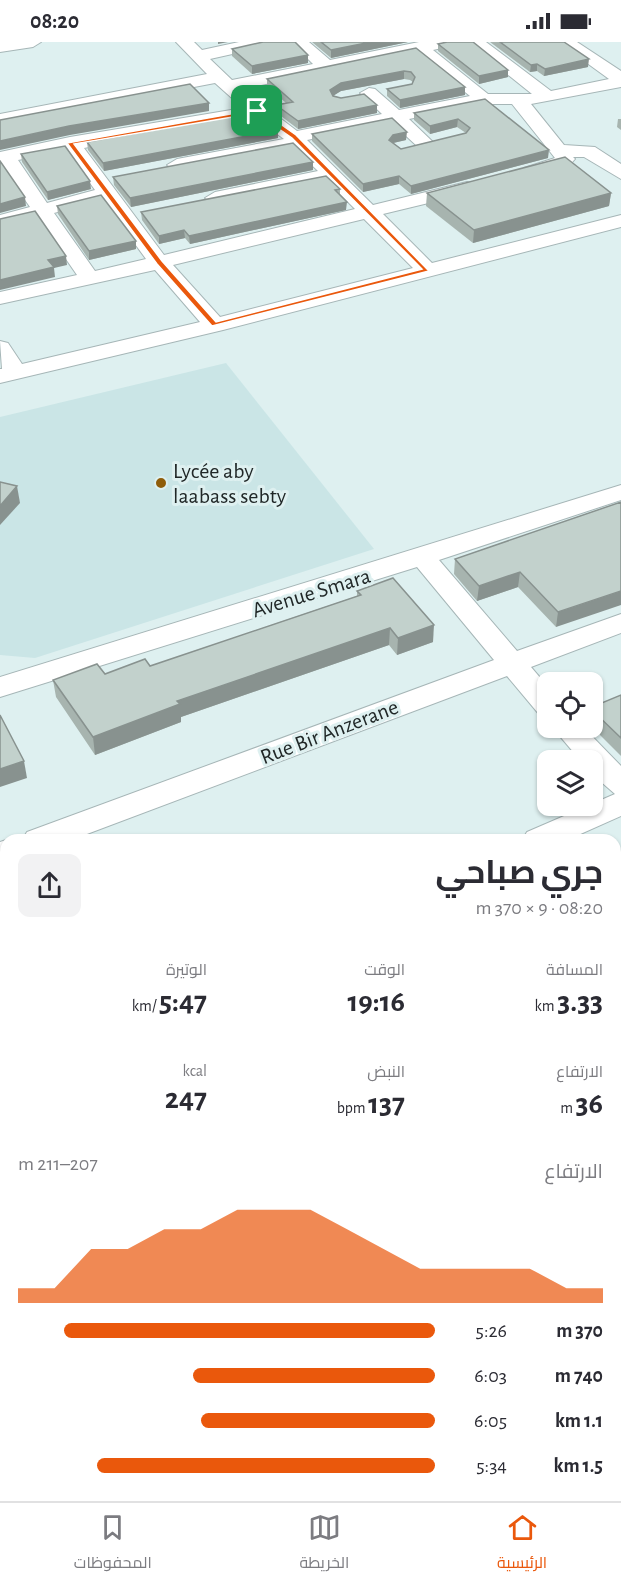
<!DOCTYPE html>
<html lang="ar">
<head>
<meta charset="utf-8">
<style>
  body { margin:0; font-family:"Alegreya Sans",Cairo,sans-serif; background:#f2f2f3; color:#2b2b33; direction:rtl; height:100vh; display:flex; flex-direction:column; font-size:22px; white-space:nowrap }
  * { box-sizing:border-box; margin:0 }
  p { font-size:20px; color:#7c7c81 }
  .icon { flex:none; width:33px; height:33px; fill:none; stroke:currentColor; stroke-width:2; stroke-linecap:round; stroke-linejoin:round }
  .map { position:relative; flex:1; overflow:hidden; direction:ltr }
  .side { position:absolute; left:0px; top:792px; width:621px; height:668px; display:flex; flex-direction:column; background:#fff; border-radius:18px 18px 0 0; box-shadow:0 2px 4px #0004; direction:rtl }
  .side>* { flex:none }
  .controls { position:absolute; left:537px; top:630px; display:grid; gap:12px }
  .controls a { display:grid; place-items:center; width:66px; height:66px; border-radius:12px; background:#fff; box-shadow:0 2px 4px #0004; font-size:30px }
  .pin { position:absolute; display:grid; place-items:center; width:51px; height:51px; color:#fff; margin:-26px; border-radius:12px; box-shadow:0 3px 9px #0006 }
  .round { display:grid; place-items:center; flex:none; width:63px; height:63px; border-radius:12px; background:#f2f2f3 }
  .overview { display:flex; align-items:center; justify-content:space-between; height:102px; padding:0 18px }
  h1 { font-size:33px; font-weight:700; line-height:45px }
  .stats { display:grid; grid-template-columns:repeat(3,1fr); gap:9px; height:102px; padding:6px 18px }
  .stats div { display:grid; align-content:center }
  .stats b { font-size:30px; font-weight:700 }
  .stats small { font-size:16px; font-weight:400 }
  .stats p { font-size:16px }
  .chart { height:168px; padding:12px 18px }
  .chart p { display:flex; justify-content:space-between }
  .chart svg { width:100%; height:108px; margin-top:6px; fill:#ea580c; opacity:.7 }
  ul { padding:0 18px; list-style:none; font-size:20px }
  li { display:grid; grid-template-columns:96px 72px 1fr; align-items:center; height:45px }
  li i { height:15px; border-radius:8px; background:#ea580c }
  .status { display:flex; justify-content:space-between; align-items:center; height:42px; padding:0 30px; background:#fff; direction:ltr }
  .status svg { height:16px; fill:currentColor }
  .menu { display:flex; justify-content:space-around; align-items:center; height:84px; border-top:2px solid #e1e1e2; background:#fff; font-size:16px; color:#7c7c81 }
  .menu a { display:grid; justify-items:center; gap:3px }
  .menu .current { color:#ea580c }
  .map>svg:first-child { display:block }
  .built { fill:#cae5e6 }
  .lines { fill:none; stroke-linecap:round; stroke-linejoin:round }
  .street-casing { stroke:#a6b6b7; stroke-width:2 }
  .street { fill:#fff; fill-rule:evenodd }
  .wall { fill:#a7b4af }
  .shaded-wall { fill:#88928f }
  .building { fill:#c2d1cc; stroke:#88928f; stroke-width:1.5 }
  .route { fill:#ea580c; stroke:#fff; stroke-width:1.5; fill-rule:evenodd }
  .poi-dot { fill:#8f5d0a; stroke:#def0f0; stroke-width:2 }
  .labels { text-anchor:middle; stroke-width:6; stroke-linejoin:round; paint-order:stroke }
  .poi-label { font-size:22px; fill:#202727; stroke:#def0f0; text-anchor:start }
  .street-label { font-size:22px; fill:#202727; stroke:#def0f0 }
</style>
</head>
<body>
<div class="status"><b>08:20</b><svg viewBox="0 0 49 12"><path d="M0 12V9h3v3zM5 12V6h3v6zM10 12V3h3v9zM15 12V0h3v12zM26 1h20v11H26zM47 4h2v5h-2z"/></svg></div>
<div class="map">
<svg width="621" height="1459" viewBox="0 0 621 1459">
  <rect width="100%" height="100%" fill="#def0f0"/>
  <polygon class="built" points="226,321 374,507 35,616 0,613 0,375"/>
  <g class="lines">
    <g class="street-casing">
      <g id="street">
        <polygon points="0,0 41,0 33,5 0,10"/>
        <path d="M176,0h18l8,8 37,-8h31l-2,4 -58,13 22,21 81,-16 -22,-22h18l21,18 89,-18h34l-2,4 -18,4 55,44h44l-65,-52h19l65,49 58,-12 -51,-37h19l44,29v16l-90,17 33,41 31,2 26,17v15l-37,-22h-11l2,2c-9,12 -36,21 -51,17l-3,-4 3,-4 31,-10 -43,-54h-28l-75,15 25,24 -9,6 -7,-2 -26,-24 -85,17 66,65 94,-23 7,2 3,4 -3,4 -91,22 49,49 189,-48v12l-398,103 -223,53v-14h2l-2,-28 8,2 14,21 178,-42 -45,-52 -155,34v-12l77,-17 -40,-58 -37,10v-12l30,-8 -30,-43v-12l70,-15 173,-29 -28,-25 -215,41v-10l207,-40zM416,11l54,43 -71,14 -24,-21 -6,-1 -9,5 22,21 -85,17 -55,-42zM254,75l30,22 -107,20 -10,6 10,6 117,-23 24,23 -103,21 -10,6 10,6 112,-23 28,28 -191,46 -80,-107zM67,109l28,39 -48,13 -29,-43zM103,158l43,59 -51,12 -41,-58zM364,177l49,49 -193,49 -47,-52z"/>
        <polygon points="621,443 621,458 439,518 517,609 621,572 621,591 531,625 548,645 548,674 538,671 507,634 71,798 22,798 27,790 494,618 417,525 0,655 0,635"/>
        <polygon points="553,686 584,686 621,724 621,774 567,798 522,798 527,790 615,752 592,732 592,718 580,718"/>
        <polygon points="6,798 6,822 0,824 0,800"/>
        <rect x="0" y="887" width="6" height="26"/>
        <polygon points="621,1149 621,1210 615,1212 615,1151"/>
        <polygon points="0,1225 6,1226 6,1262 0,1261"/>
        <polygon points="65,1454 110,1454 107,1459 62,1459"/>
        <polygon points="372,1454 418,1454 421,1459 375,1459"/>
        <polygon points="482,1454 529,1454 526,1459 479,1459"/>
      </g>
    </g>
    <use href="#street" class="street"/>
  </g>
  <g class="wall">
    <polygon points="312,0 408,0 331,16"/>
    <polygon points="490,0 564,0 588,25 544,34 537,29 530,30"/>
    <polygon points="438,2 508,28 508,35 479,42 438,9"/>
    <polygon points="416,6 465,53 400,66 387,54 387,47 412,42 413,40 410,38 404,37 341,49 333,53 377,71 298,87 277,71 276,63 286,61 267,44 267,37"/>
    <polygon points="232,7 308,21 252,32 232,14"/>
    <polygon points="485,57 548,116 411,152 399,142 363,150 312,99 312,92 406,98 393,101 401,107 466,91 457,85 430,92 414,78 414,71"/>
    <polygon points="618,77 621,77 621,88 617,85"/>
    <polygon points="278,88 278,96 104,129 88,108 87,100"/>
    <polygon points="21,112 91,147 48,158 22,120"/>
    <polygon points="313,128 131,165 114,143 113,135"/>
    <polygon points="340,147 340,153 346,168 190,202 185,196 159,202 142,178 141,170"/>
    <polygon points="427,151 611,151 609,164 473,201 426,164"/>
    <polygon points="57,164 136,199 136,207 89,218 58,172"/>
    <polygon points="621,460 556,585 518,545 477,559 454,532 455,517"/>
    <polygon points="357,549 433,600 397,613 389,603 181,675 181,680 95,713 56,655 53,638 105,632 150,624 357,554"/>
    <polygon points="621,653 621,714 592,685 592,665"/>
  </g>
  <g class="shaded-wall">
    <polygon points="218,0 228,0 218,2"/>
    <polygon points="371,0 408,0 331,16 331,8"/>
    <polygon points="308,13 308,21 252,32 252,24"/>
    <polygon points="589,17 588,25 544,34 545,27"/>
    <polygon points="537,22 537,29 530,30 531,23"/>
    <polygon points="508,28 508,35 479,42 479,34"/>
    <polygon points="404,29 404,37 341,49 330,56 330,48 341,41"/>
    <polygon points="465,45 465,53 400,66 400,58"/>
    <polygon points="209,61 209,69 70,93 0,108 0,99 69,84"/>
    <polygon points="377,63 377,71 298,87 298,79"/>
    <polygon points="458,77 457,85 430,92 430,84"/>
    <polygon points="278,88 278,96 104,129 103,121"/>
    <polygon points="407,90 406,98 393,101 389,98 393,93"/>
    <polygon points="549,108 548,116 411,152 411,144"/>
    <polygon points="313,120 313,128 131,165 130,156"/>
    <polygon points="399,134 399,142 363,150 363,142"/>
    <polygon points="90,139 91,147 48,158 47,150"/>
    <polygon points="611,151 609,164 473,201 474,188"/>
    <polygon points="25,155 26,164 0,171 0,162"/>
    <polygon points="347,160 346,168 190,202 189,194"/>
    <polygon points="184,188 185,196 159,202 159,194"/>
    <polygon points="136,199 136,207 89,218 89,209"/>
    <polygon points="66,214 67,223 54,226 55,235 0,248 0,238 48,218"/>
    <polygon points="17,444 20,461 0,483 0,464"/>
    <polygon points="520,530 518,545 477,559 479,544"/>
    <polygon points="621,549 621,563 556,585 558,570"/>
    <polygon points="434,583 433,600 397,613 398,596"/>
    <polygon points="390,586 389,603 181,675 181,680 95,713 93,695 177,659"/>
    <polygon points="24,719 27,736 0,745 0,727"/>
  </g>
  <g class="building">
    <polygon points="263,0 295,0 308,13 252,24 232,7"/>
    <polygon points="321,0 371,0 331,8"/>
    <polygon points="447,0 473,0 508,28 479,34 438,2"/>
    <polygon points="500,0 564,0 589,17 545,27 537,22 531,23"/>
    <polygon points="416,6 465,45 400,58 387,47 412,42 415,35 411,30 404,29 341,41 330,48 333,54 341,56 364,52 377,63 298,79 276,63 293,60 267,37"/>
    <polygon points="190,42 209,61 69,84 0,99 0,78"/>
    <polygon points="485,57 549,108 411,144 399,134 363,142 312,92 392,76 407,90 393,93 389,98 401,107 466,91 470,86 458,77 430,84 414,71"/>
    <polygon points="253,70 278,88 103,121 87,100"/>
    <polygon points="293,101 313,120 130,156 113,135"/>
    <polygon points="65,104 90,139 47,150 21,112"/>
    <polygon points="565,115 611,151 474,188 427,151"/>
    <polygon points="0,119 25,155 0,162"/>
    <polygon points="326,134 340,147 335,148 347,160 189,194 184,188 159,194 141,170"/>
    <polygon points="101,153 136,199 89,209 57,164"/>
    <polygon points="35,169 66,214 48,218 54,225 0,238 0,177"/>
    <polygon points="0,440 17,444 0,464"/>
    <polygon points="621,460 621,549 558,570 520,530 479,544 455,517"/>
    <polygon points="393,536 434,583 398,596 390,586 177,659 180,662 93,695 53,638 97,622 105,632 145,617 150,624 361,553 357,549"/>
    <polygon points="621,653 621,696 592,668 592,665"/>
    <polygon points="0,673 24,719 0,727"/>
    <polygon points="621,1445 621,1459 595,1459 605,1454 615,1454 615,1448"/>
  </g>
  <path class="route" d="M259,67l37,26 133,136 -217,55 -55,-62 -90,-121zM256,71l36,25 130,131 -206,53 -54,-61 -88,-117z"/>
  <circle class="poi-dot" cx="161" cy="441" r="6"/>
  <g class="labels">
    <g class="poi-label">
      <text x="173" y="436">Lycée aby<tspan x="173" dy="25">laabass sebty</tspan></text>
    </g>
    <g class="street-label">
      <text transform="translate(311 550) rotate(-17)" y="8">Avenue Smara</text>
      <text transform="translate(329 689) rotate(-21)" y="8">Rue Bir Anzerane</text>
    </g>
  </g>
</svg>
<div class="controls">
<a><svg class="icon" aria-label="locate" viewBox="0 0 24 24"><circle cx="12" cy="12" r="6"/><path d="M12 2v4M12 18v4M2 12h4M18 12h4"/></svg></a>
<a><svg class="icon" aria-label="layers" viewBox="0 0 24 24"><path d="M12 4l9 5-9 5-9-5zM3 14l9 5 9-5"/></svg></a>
</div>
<div class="pin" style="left:257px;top:69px;background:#1e9e55"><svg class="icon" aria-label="arrive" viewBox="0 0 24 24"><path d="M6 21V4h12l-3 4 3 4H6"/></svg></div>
<section class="side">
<div class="overview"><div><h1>جري صباحي</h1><p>08:20 · 9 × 370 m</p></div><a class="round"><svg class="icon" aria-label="share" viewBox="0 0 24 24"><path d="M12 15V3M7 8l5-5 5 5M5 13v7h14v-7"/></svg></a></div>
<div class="stats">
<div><p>المسافة</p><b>3.33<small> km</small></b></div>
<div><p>الوقت</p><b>19:16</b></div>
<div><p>الوتيرة</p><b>5:47<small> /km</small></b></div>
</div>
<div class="stats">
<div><p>الارتفاع</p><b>36<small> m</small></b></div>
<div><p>النبض</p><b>137<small> bpm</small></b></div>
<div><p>kcal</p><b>247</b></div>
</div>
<div class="chart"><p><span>الارتفاع</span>207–211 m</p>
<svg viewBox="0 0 160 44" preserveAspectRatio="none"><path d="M0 44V38L10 38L20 22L30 22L40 14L50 14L60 6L70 6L80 6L90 14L100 22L110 30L120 30L130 30L140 30L150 38L160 38V44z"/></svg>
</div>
<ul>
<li><b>370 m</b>5:26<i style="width:89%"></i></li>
<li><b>740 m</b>6:03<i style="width:58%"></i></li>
<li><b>1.1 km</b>6:05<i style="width:56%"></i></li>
<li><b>1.5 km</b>5:34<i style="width:81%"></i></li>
</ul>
</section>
</div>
<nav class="menu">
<a class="current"><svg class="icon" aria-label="home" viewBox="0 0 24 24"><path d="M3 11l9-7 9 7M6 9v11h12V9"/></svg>الرئيسية</a>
<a><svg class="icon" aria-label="map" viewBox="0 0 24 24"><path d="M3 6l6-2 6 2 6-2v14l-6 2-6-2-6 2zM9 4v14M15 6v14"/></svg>الخريطة</a>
<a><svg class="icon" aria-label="saved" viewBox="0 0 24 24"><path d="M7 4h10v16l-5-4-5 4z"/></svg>المحفوظات</a>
</nav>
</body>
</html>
